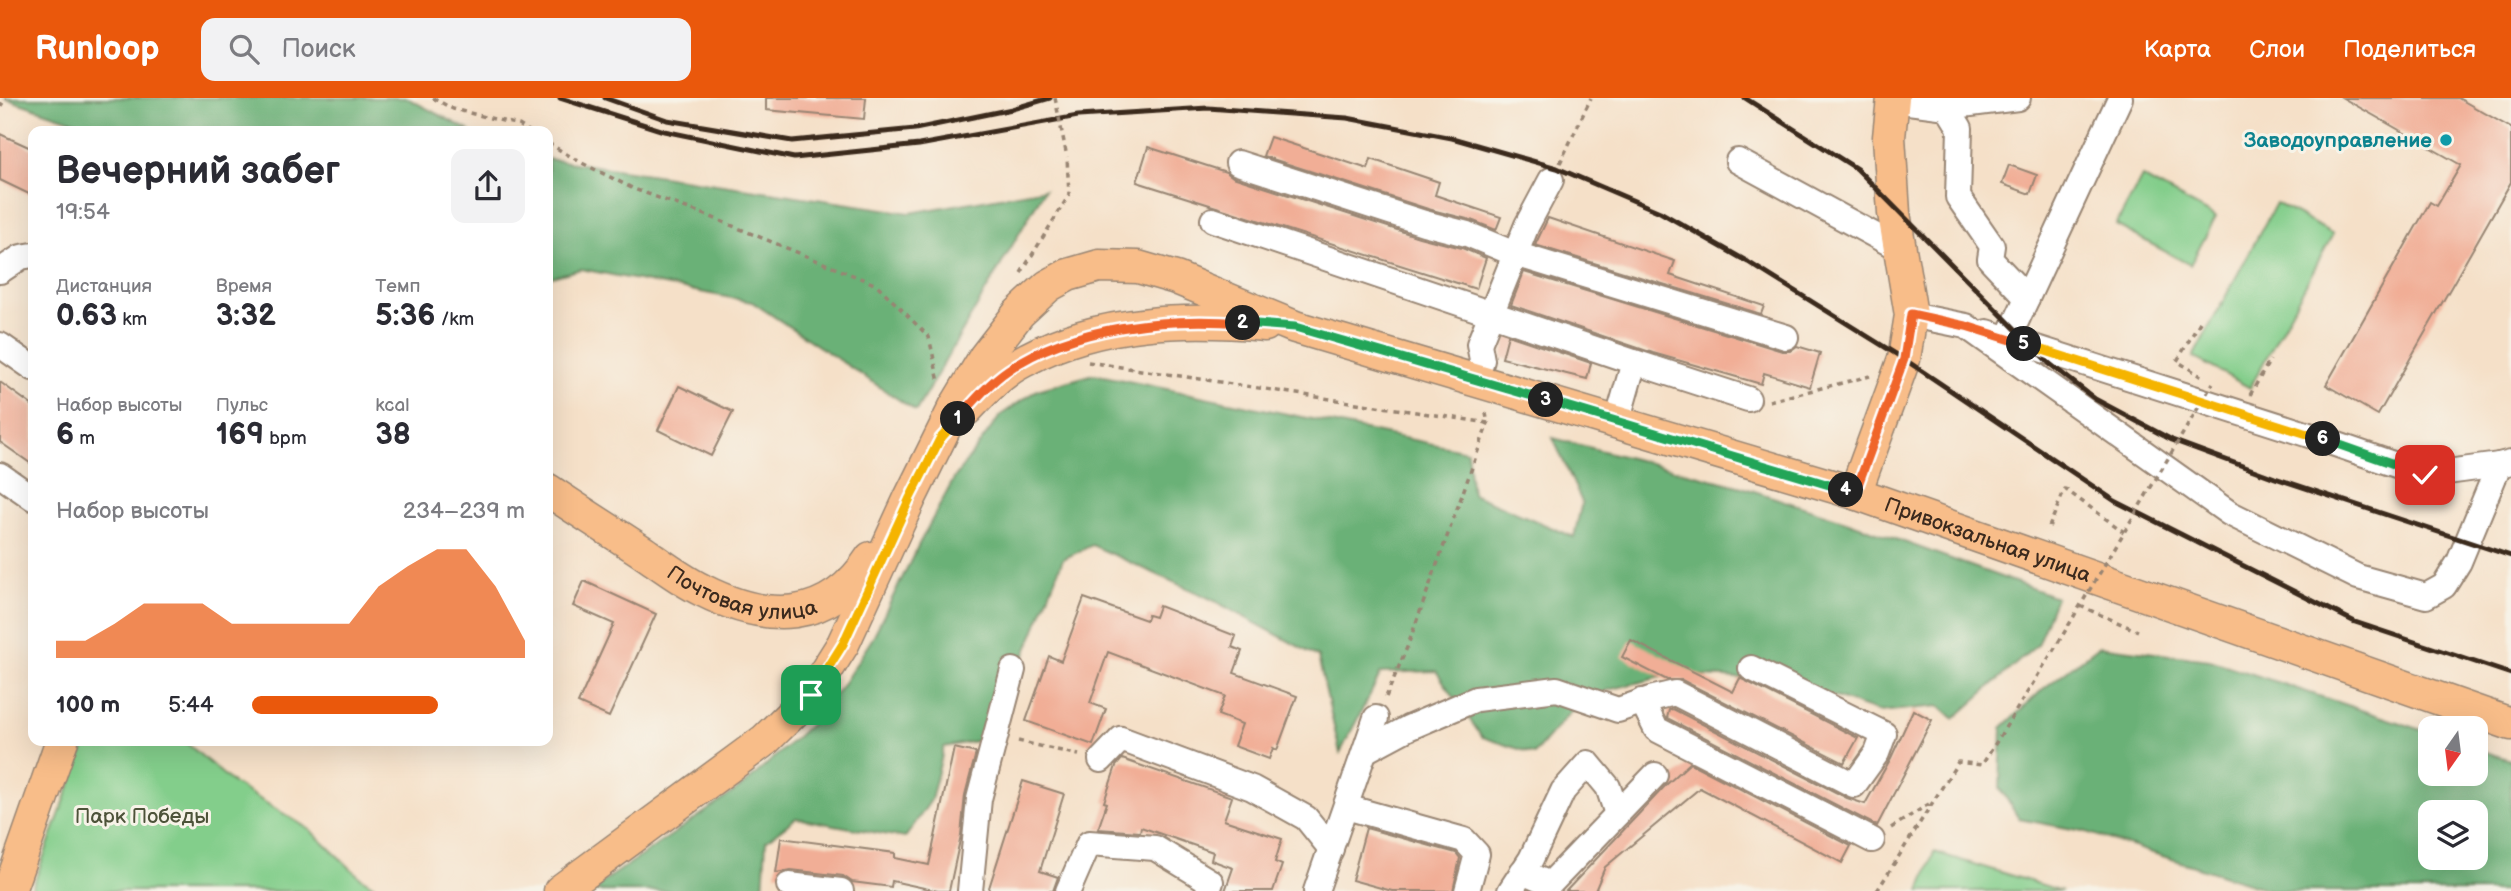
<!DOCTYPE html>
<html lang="ru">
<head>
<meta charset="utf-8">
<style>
  body { margin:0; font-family:"Balsamiq Sans",sans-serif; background:#f2f2f3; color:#2b2b33; height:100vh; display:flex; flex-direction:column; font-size:26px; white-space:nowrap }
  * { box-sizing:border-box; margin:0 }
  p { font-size:23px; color:#7c7c81 }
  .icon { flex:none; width:38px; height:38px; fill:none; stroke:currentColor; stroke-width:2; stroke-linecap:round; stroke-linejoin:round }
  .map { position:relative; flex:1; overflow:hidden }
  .side { position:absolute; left:28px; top:28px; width:525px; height:620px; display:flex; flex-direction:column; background:#fff; border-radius:14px; box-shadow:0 7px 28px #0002 }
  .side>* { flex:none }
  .needle { width:46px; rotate:194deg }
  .controls { position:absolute; left:2418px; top:618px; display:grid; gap:14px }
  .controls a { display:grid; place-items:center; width:70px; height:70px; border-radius:14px; background:#fff; box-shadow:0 7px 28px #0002; font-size:35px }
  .pin { position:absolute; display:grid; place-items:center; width:60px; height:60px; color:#fff; margin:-30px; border-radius:14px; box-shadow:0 4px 10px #0006 }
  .km { position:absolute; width:35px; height:35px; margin:-18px; border-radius:50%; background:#222; color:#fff; font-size:19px; line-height:35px; text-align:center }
  .round { display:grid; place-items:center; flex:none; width:74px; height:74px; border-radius:14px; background:#f2f2f3 }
  .headline { display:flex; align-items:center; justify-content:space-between; height:119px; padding:0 28px }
  h1 { font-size:38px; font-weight:800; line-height:52px }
  .stats { display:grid; grid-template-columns:repeat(3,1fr); gap:10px; height:119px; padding:7px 28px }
  .stats div { display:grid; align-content:center }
  .stats b { font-size:30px; font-weight:800 }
  .stats small { font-size:19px; font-weight:400 }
  .stats p { font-size:19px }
  .chart { height:196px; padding:14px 28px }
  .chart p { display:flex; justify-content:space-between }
  .chart svg { width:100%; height:126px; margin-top:7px; fill:#ea580c; opacity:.7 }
  ul { padding:0 28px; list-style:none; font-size:23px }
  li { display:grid; grid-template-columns:112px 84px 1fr; align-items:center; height:52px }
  li i { height:18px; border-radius:9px; background:#ea580c }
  header { display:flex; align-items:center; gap:42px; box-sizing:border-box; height:98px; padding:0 35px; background:#ea580c; color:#fff }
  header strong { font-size:33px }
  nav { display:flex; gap:38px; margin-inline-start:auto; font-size:24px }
  .search { width:490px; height:63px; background:#f2f2f3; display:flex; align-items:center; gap:18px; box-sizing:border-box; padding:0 24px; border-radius:14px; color:#7c7c81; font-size:26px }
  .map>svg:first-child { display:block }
  .green { fill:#83ce8b; stroke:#5f7c54; stroke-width:2 }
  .forest { fill:#6ab177; stroke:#526e4a; stroke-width:2; fill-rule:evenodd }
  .building { fill:#f1ae96 }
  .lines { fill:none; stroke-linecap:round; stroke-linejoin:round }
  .minor-casing { stroke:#988573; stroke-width:28 }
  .major-casing { stroke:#988573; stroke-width:35 }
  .path { stroke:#988573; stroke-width:3.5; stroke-dasharray:5 5; stroke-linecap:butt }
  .minor { stroke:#fff; stroke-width:24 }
  .major { stroke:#f8bd89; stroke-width:32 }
  .rail { stroke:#3b2a1e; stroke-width:5 }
  .path-bridge { stroke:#988573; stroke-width:3.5; stroke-dasharray:5 5; stroke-linecap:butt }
  .split-1-casing { stroke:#fff; stroke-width:14 }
  .split-2-casing { stroke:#fff; stroke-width:14 }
  .split-3-casing { stroke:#fff; stroke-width:14 }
  .split-4-casing { stroke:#fff; stroke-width:14 }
  .split-5-casing { stroke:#fff; stroke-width:14 }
  .split-6-casing { stroke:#fff; stroke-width:14 }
  .split-7-casing { stroke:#fff; stroke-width:14 }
  .split-1 { stroke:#f5b400; stroke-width:9 }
  .split-2 { stroke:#f0652b; stroke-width:9 }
  .split-3 { stroke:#22a559; stroke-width:9 }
  .split-4 { stroke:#22a559; stroke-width:9 }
  .split-5 { stroke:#f0652b; stroke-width:9 }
  .split-6 { stroke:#f5b400; stroke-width:9 }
  .split-7 { stroke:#22a559; stroke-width:9 }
  .culture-dot { fill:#0f9aa8; stroke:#f7f3e8; stroke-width:2.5 }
  .labels { text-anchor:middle; stroke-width:6; stroke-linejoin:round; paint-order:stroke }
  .culture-label { font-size:21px; font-weight:bold; fill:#0d838f; stroke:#f7f3e8; text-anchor:end }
  .street-label { font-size:21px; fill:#3b2a1e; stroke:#f7f3e8 }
  .park-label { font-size:21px; fill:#4d5339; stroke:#f7f3e8 }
</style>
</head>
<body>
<header>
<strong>Runloop</strong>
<div class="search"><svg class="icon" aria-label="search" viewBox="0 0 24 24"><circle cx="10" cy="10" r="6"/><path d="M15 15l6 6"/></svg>Поиск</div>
<nav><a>Карта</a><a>Слои</a><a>Поделиться</a></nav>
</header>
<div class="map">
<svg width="2511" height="793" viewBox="0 0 2511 793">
  <rect width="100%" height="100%" fill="#f7f3e8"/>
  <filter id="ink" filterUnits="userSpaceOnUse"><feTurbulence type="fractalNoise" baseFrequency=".0143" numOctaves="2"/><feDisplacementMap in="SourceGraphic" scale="14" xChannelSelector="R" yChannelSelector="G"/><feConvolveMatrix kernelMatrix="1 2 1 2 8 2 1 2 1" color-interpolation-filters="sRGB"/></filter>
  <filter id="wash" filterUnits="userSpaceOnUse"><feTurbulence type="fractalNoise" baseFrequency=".00686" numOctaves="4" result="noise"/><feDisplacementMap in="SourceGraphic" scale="28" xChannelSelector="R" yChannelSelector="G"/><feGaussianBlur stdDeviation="1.57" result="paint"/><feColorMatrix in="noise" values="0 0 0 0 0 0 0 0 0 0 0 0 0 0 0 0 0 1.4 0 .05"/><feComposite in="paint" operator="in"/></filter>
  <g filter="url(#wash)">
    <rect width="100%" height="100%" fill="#f5e0c8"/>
    <g class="green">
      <polygon points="2142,79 2216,119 2190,167 2116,127"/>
      <polygon points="2276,105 2333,136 2250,290 2193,259"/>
      <polygon points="87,642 183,642 233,685 309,731 360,779 382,793 31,793"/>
      <polygon points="1934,754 2062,793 1920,793"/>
    </g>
    <g class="forest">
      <polygon points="4,0 407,0 470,33 104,33"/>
      <polygon points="548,61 910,115 1045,91 916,313 752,204 581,171 548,180"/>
      <polygon points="1094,276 1467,353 1472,396 1574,439 1582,404 1553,340 1742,389 1846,423 2056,499 2037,547 1954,621 1940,608 1879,614 1795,585 1724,579 1670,577 1608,592 1570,614 1534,656 1482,639 1436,573 1381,575 1340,655 1318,559 1211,501 1092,447 1063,461 992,640 944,649 931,702 905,740 796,720 766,743 763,793 590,793 744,687 813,624 840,591 872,541 919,446 955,379 1001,317 1037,292"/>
      <path d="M2099,548l111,14 221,73v41h45v-25l35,11v131h-238l-190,-60 -64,-12 -19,-31 2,-60 41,-39zM2476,714v46h-45v-46z"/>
    </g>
    <g id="blocks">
      <g class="building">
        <polygon points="766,0 866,0 864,21 766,12"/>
        <polygon points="2343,0 2458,0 2511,30 2511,84 2378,317 2326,287 2430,104 2437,108 2461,67"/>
        <polygon points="0,36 33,51 33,98 0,82"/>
        <polygon points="1270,39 1368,71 1371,61 1439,84 1435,97 1501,119 1496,132 1471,122 1428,111 1263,58"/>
        <polygon points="1148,49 1226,74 1233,79 1419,139 1462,150 1486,160 1476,191 1137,84"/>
        <polygon points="2009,67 2037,77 2030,96 2002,86"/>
        <polygon points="1548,120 1675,163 1670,177 1764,208 1761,216 1535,147"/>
        <polygon points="1524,174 1782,253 1790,253 1797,248 1820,255 1810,289 1764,275 1761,286 1653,255 1511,207"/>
        <polygon points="1508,237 1591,265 1587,281 1502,260"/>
        <polygon points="0,284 33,308 33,367 0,344"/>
        <polygon points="679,288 733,314 711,358 658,332"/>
        <polygon points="584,483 656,516 609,619 578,605 614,526 573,508"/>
        <polygon points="1084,500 1146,522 1148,517 1155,519 1159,508 1236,538 1232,549 1242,553 1234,575 1297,598 1277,652 1273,650 1269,661 1234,648 1242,626 1218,617 1225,598 1108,554 1090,605 1106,611 1093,647 1026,623 1049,558 1061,563"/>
        <polygon points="1631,542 1733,594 1740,580 1858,640 1844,665 1682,582 1667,582 1622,559"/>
        <polygon points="1673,611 1847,700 1865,706 1891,660 1913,612 1932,622 1877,728 1667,620 1669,612"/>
        <polygon points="954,650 976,655 965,697 961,737 949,793 938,793 892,783 891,789 852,784 843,778 791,772 776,775 781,740 895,755 895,760 929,767"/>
        <polygon points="1122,661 1232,699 1224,722 1282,741 1275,764 1282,767 1273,793 1225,793 1233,770 1211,762 1213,754 1141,729 1140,734 1098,731 1107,705 1104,704 1116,668"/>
        <polygon points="1690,665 1851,748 1842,765 1700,690 1605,769 1595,793 1566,793 1666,687"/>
        <polygon points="1023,683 1064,696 1040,773 1058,779 1053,793 988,793"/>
        <polygon points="1366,730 1456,755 1460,760 1453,793 1392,793 1352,782"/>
      </g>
    </g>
  </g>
  <g filter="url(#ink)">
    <use href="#blocks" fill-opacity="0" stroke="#988573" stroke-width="2"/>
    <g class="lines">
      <g class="minor-casing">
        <g id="minor">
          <polyline points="1893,2 1947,9 1960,30 1958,99 1992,148 1990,161 2027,200"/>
          <polyline points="1947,9 2018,0"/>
          <polyline points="1738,63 1900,151"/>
          <polyline points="1238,65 1424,125 1467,136 1515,156 1786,239"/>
          <polyline points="1213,122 1634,264 1617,324"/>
          <polyline points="0,173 21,159 33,157"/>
          <polyline points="1911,217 1966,228 2229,415 2358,479 2426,498 2444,488 2459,464 2499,367 2511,364"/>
          <polyline points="1987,234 2306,336 2425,377 2499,367"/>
          <polyline points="2008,241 2120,0"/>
          <polyline points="0,247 33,270"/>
          <polyline points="1634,264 1748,301"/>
          <polyline points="1476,281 1482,262 1479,246 1527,127 1551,82"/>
          <polyline points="0,377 33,400"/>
          <polyline points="1642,603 1656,631 1872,742"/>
          <polyline points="1365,653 1408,630 1476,601 1557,591 1618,612 1650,601 1675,595 1854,687 1877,655 1884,636 1751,570"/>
          <polyline points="1101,662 1121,641 1252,690 1306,720 1331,751"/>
          <polyline points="1346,709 1464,742 1477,756 1467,793"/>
          <polyline points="1522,774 1550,786 1655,677"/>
          <polyline points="789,787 841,793"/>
          <polyline points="970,793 979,701 1013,572"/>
          <polyline points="1068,793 1089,745 1155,750 1211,784 1208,793"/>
          <polyline points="1316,793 1376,620"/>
          <polyline points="1510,793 1531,761 1563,693 1588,665 1608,689 1617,716"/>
        </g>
      </g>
      <g class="major-casing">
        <g id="major">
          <path d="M967,311c12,-13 25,-27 39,-37 7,-6 16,-10 23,-14 71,-38 158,-40 236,-33"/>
          <path id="s1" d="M548,392c31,21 63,41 95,62 19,13 38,28 59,38 65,33 126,34 169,-32"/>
          <polyline points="1855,395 1904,261 1911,217 1894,115 1889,39 1893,0"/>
          <polyline points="9,793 62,642"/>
          <path id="s2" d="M560,793l205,-151 46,-45 32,-51 67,-146 45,-91 30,-50 34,-44 29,-27 20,-11 31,-9 39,1 38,11 119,49 560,166 656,231"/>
        </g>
      </g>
      <g class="path">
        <polyline points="433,0 453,11 519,27 529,33"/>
        <polyline points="0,9 6,0"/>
        <polyline points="548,45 580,64 634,91 706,117 877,187 929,239 939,284"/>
        <polyline points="1560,65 1591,0"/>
        <polyline points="1021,175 1069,97 1067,59"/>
        <polyline points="2200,224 2177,263 2201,278"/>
        <polyline points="1088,264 1488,325 1485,311"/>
        <polyline points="2250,297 2270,262"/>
        <polyline points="1769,303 1870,278"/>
        <polyline points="2049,429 2065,391 2124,434"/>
        <polyline points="2080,508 2138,533"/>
        <polyline points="1386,599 1408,547 1488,325"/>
        <polyline points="1018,643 1079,657"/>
        <polyline points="1891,730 1932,704"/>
        <polyline points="1877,793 1958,664 1982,667 2058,545"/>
      </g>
      <use href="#minor" class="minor"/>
      <use href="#major" class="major"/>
      <g class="rail">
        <polyline points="560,0 664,33 794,60 919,47 1078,18 1208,10 1347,20 1452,40 1557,70 1660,114 1748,164 1904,261 2115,403 2355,524 2511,576"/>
        <polyline points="605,0 667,22 792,43 915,31 1012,11 1050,0"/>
        <polyline points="1745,0 1857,71 2050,266 2095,301 2172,342 2275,380 2511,458"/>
      </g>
      <g class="path-bridge">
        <polyline points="1055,0 1067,59"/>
        <polyline points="2058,545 2213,285"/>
      </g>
    </g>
  </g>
  <g class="lines" filter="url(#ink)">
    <g class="split-1-casing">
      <polyline id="split-1" points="811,597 843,546 910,400 940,341 958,321"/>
    </g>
    <g class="split-2-casing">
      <path id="split-2" d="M958,321c15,-17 32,-37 50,-49 64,-44 160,-53 235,-47"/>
    </g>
    <g class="split-3-casing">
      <polyline id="split-3" points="1243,225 1295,229 1546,302"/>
    </g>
    <g class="split-4-casing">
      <polyline id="split-4" points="1546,302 1846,392"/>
    </g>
    <g class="split-5-casing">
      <polyline id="split-5" points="1846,392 1855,395 1904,261 1911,216 1966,228 2024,246"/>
    </g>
    <g class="split-6-casing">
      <polyline id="split-6" points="2024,246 2323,341"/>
    </g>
    <g class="split-7-casing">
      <polyline id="split-7" points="2323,341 2425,377"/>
    </g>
    <use href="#split-1" class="split-1"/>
    <use href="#split-2" class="split-2"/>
    <use href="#split-3" class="split-3"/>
    <use href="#split-4" class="split-4"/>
    <use href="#split-5" class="split-5"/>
    <use href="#split-6" class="split-6"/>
    <use href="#split-7" class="split-7"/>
  </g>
  <circle class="culture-dot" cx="2446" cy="42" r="7"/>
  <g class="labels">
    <g class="culture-label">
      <text x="2432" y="49">Заводоуправление</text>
    </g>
    <g class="street-label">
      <text dy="7" stroke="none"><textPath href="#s2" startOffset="1782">Привокзальная улица</textPath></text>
      <text dy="7" stroke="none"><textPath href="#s1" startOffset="224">Почтовая улица</textPath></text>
    </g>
    <g class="park-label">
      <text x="142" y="725">Парк Победы</text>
    </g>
  </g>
</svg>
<div class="controls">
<a><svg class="needle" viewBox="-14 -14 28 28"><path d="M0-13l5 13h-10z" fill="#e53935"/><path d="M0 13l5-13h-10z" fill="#7c7c81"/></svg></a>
<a><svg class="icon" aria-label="layers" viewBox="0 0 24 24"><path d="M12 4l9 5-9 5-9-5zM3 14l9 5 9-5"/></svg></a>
</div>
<div class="pin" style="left:811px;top:597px;background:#1e9e55"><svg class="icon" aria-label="arrive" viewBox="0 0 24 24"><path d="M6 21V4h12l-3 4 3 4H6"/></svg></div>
<div class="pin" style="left:2425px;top:377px;background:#d93025"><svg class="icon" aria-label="check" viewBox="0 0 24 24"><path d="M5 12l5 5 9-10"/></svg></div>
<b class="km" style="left:958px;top:321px">1</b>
<b class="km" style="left:1243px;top:225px">2</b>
<b class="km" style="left:1546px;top:302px">3</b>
<b class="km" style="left:1846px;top:392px">4</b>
<b class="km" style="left:2024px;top:246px">5</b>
<b class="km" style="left:2323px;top:341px">6</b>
<section class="side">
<div class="headline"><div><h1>Вечерний забег</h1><p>19:54</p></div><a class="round"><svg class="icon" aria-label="share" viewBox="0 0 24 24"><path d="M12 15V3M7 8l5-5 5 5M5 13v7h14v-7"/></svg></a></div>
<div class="stats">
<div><p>Дистанция</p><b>0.63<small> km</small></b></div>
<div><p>Время</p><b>3:32</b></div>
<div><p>Темп</p><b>5:36<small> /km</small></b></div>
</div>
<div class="stats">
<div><p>Набор высоты</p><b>6<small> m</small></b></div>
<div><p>Пульс</p><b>169<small> bpm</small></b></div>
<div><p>kcal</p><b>38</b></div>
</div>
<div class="chart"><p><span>Набор высоты</span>234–239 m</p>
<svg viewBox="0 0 160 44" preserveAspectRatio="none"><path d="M0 44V38L10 38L20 32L30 25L40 25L50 25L60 32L70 32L80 32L90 32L100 32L110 19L120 12L130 6L140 6L150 19L160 38V44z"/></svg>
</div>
<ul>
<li><b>100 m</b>5:44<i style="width:68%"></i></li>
</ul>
</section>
</div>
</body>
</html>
